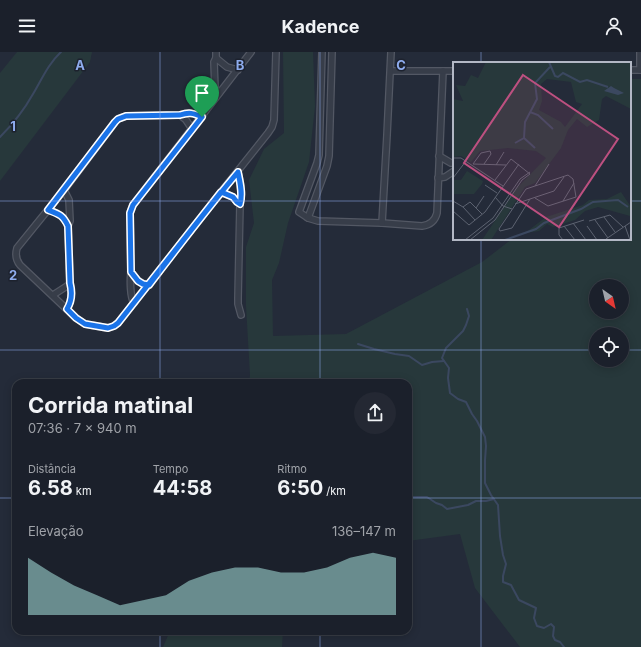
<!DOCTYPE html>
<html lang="pt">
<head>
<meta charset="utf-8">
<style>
  body { margin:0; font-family:Inter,sans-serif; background:#242833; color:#f1f3f6; height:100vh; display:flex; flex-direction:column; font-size:15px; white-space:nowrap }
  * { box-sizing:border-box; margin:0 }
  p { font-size:13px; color:#a0a3a9 }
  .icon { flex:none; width:22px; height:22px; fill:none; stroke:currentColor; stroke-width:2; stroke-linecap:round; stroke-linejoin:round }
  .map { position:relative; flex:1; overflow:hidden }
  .side { position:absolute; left:12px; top:327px; width:400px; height:256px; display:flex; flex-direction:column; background:#1b202b; border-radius:12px; box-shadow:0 2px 10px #0003,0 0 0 1px #393e47 }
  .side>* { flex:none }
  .needle { width:26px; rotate:146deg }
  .buttons { position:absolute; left:589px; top:227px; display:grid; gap:8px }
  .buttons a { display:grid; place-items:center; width:40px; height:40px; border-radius:50%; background:#1b202b; box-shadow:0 2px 10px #0003,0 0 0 1px #393e47; font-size:20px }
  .pin { position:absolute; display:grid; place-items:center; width:34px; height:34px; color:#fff; margin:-41px -17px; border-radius:50% 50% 50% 0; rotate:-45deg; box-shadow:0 0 4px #0007 }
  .pin .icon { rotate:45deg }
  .round { display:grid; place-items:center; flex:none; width:42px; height:42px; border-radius:21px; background:#242833 }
  .headline { display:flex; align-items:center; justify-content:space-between; height:68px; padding:0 16px }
  h1 { font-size:22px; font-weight:700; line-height:30px }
  .stats { display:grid; grid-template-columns:repeat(3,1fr); gap:6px; height:68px; padding:4px 16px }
  .stats div { display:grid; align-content:center }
  .stats b { font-size:20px; font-weight:700 }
  .stats small { font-size:11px; font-weight:400 }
  .stats p { font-size:11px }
  .chart { height:112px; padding:8px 16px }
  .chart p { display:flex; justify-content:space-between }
  .chart svg { width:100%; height:72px; margin-top:4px; fill:#8bbbb9; opacity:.7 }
  header { display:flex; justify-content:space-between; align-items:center; height:52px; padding:0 16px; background:#1b202b; font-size:18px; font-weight:700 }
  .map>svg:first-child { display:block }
  .green { fill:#27383b; fill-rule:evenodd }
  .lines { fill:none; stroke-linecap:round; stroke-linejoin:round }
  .stream { stroke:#3b4860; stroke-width:2 }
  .street-casing { stroke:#535864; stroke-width:8 }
  .street { stroke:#373d49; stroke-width:5.5 }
  .route-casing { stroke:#fff; stroke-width:8 }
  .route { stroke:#1a73e8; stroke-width:5 }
  .grid { fill:none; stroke:#8eacee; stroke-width:1; stroke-opacity:0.55 }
  .inset-river { fill:none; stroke:#3b4860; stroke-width:2 }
  .inset-road { fill:none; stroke:#5d6371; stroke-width:1 }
  .view { fill:#bd5080; fill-opacity:0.15; stroke:#bd5080; stroke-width:2 }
  .inset-edge { fill:none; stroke:#b3b8c5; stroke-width:2 }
  .grid-label { font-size:13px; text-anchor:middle; font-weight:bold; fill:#8eacee; stroke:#1d222e; stroke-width:3; stroke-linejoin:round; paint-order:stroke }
</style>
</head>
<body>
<header><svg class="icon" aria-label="menu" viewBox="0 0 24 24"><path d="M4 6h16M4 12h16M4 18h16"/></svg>Kadence<svg class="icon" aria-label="person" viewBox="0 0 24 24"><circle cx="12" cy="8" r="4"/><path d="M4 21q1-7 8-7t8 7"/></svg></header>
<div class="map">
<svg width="641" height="595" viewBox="0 0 641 595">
  <rect width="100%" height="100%" fill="#242b39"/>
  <g class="green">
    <polygon points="17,0 92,0 90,10 0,129 0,21"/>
    <path d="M283,0h30l2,54 -6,56 -21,61 -9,40 -7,17 1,56 73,-2 136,-72 30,-23h118v-160h11v568h-121l-45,-59 -15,-54 -52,7v-158h-159l1,-8 -4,-69v-59l8,-24 -5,-43 15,-31 20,-16zM596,234h26v26h-26zM596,282h26v26h-26z"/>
    <polygon points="170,579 283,579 282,595 163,595"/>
  </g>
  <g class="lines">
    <g class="stream">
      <path d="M0,85c13,-13 24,-27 33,-43 9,-15 15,-30 28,-42"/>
      <polyline points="467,257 469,264 466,273 463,279 446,296 442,306 449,316 448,326 450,341 458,347 466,350 472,362 477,369 485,385 486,394 485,408 485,431 491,443 498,453 500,484 503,503 506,512 503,524 503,530 511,533 519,548 536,556 534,566 537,574 544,576 551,572 554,575 553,584 555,588 560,590 564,595"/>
      <polyline points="358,292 374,297 395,302 409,304 422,313 432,310 444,309"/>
      <polyline points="408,447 412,445 427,445 436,451 442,453 447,457 468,453 476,449 486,449 494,447"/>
    </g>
    <g class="street-casing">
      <g id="street">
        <polyline points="216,0 216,6 214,10 215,37 219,41"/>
        <path d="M322,0l-3,103 -2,8 -18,49 9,6 10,3 64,2 40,3c8,-1 13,-5 15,-13l6,-142"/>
        <polyline points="216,6 227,15 238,18"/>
        <polyline points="630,18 641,18"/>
        <polyline points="640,18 640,0"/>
        <polyline points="391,19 454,19"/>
        <polyline points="180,63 186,68 192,77"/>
        <path d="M202,65c-9,-4 -13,-5 -22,-2l-54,1 -8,3 -3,3 -51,68 -47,58c-2,7 -1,12 3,17l56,53 9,6 23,4 6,-2 4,-3 103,-131 47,-59 4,-6 2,-7 2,-68"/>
        <polyline points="439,104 451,111 454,111"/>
        <path d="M238,120c2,10 5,22 2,32l-2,94v6l3,11"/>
        <polyline points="438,126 445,125 454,119"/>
        <path d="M64,138l5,10 1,21 -2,5 2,57c2,8 2,18 -3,26"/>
        <polyline points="221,140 233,145 237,150 240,152"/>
        <path d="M48,158c11,4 15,5 20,16"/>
        <polyline points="308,166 327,114 329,104 332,0"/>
        <polyline points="382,171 387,83 391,0"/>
        <path d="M131,220c5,7 9,12 18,13"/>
        <polyline points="53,243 67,234 70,231"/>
        <path d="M134,251c-4,-6 -4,-23 -3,-31l-1,-59 3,-8 118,-153"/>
      </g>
    </g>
    <use href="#street" class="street"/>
  </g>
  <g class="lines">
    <g class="route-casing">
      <path id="route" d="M202,65c-9,-4 -13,-5 -22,-2l-54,1 -8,3 -3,3 -67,88c11,4 15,5 20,16l2,57c2,8 2,18 -3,26l9,9 9,6 23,4 6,-2 4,-3 103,-131 12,5 4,5 3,2c3,-10 0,-22 -2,-32 -31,37 -60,75 -89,113l-6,-1 -5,-3 -7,-9 -1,-59 3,-8 69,-88"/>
    </g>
    <use href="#route" class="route"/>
  </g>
  <path class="grid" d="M160,0v331M320,0v331M481,0v11M0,149h454M630,149h11M481,187v408M0,298h596M622,298h19M0,446h16M408,446h233M160,579v16M320,579v16"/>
  <g transform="translate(453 10)">
    <rect width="178" height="178" fill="#242b39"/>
    <path d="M33,0h145v47l-25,-13 -4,3 -3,21 -12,7 -10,-8 -9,11 -7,18 -26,35 -10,4 -34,53h-9l35,-52 29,-30 -10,-7 -28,-3 -28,3 -9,11 -10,-6 -8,1v-58l10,2 -7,-16 9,1 6,-11 7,3zM94,17l24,3 5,20 6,2 -17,23 -4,-5 -22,-12 3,-9 -1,-17zM14,109l16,10 -1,3 -8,10h-21v-14h8zM168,130l10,15 -1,9 -32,-9 -13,4 -10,9 -22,7 -6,-3 -8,7 -14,2 21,-16 37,-12 6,-5 18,-1z" fill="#27383b" fill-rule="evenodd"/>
    <path d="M158,24l3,2 10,5 -6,2 -14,-4z" fill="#3b4860"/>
    <path class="inset-river" d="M96,0l6,14 3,1 5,-4 17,9 7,-2 21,7M77,50l8,3 15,14M71,76l11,10M62,81l9,-5 1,-16 12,-23 -2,-16 15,-16M52,178l31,-11 8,-6 37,-14 12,-7 25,-2 10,7"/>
    <path class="inset-road" d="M0,96h8l42,28M20,102l8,-11 9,-2 1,3 -7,10M20,102l33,1M43,103l8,-13M0,116l13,-17M32,123l12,8M82,124l14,-22M42,135l8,9 9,3M77,137l-18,29 -12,3 -1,-2 27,-40 42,-14 5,4 3,18 -28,9 -13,-8M0,139l10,6 12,13M110,139l11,-18M62,142l39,-13 10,-14M10,145l7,-5 12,12M23,146l8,-12M0,149l16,14 16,-13 34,-48M151,155l11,15M142,158l13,18M136,159l21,-6 13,12M120,161l13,17M111,164l11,14M134,164l10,14M172,164l5,14M153,177l25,-17M12,178l28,-22 27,-39 10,-7M17,178l25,-20 27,-40 8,-6 -19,-15 -16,21M110,178l-4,-5v-7l25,-8"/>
    <path class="view" d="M70,13l95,64 -59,88 -95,-64z"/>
    <rect width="178" height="178" class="inset-edge"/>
  </g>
  <g class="grid-label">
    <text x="80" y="18">A</text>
    <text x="240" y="18">B</text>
    <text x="401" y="18">C</text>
    <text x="13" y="79">1</text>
    <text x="13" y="228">2</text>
  </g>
</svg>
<div class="buttons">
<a><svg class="needle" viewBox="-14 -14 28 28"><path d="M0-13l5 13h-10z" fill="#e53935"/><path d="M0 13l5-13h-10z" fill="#a0a3a9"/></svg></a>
<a><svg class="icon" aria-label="locate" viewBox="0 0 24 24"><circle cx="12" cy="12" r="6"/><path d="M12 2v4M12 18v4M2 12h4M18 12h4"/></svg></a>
</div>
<div class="pin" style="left:202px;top:65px;background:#1e9e55"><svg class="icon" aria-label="arrive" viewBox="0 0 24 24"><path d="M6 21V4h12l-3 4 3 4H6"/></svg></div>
<section class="side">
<div class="headline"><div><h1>Corrida matinal</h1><p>07:36 · 7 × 940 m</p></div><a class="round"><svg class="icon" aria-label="share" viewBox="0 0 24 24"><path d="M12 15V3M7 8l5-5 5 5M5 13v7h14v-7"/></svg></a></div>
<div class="stats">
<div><p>Distância</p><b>6.58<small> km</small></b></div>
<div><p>Tempo</p><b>44:58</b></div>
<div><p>Ritmo</p><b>6:50<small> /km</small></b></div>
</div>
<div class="chart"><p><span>Elevação</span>136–147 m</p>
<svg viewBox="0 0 160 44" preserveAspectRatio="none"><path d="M0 44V9L10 18L20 26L30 32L40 38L50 35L60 32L70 23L80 18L90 15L100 15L110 18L120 18L130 15L140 9L150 6L160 9V44z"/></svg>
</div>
</section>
</div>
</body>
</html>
